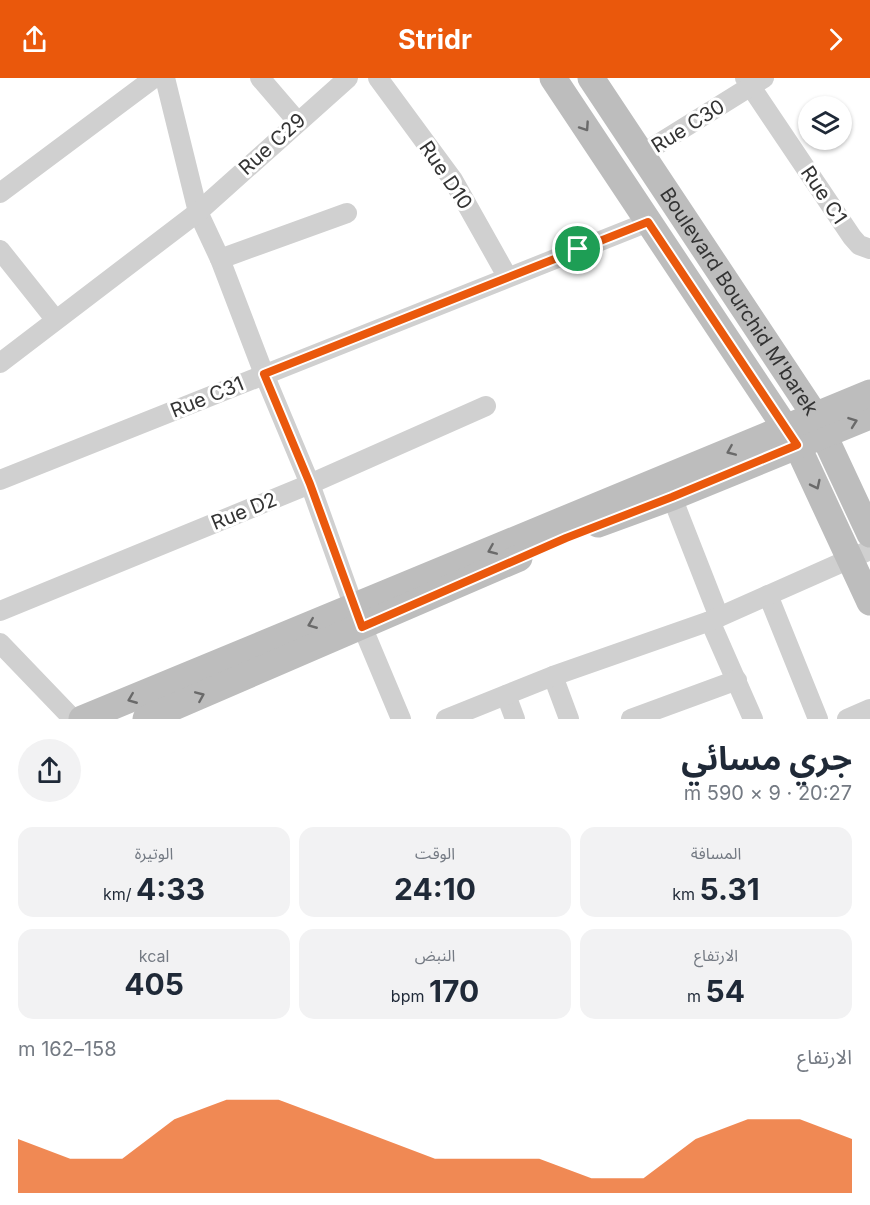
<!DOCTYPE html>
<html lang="ar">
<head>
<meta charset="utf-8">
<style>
  body { margin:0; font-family:Inter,"Noto Sans Arabic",sans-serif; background:#f2f2f3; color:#1f2937; direction:rtl; height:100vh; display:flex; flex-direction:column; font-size:22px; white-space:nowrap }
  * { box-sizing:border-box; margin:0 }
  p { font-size:20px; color:#747a83 }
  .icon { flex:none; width:33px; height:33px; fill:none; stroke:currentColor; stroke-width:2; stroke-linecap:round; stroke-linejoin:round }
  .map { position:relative; height:641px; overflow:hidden; direction:ltr }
  .side { display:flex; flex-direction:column; background:#fff; flex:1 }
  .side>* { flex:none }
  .fabs { position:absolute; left:798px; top:18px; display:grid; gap:12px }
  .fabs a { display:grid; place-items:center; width:54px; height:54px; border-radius:50%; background:#fff; box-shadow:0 2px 4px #0004; font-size:30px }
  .pin { position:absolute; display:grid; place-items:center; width:51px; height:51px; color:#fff; margin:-26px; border:3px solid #fff; border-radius:50%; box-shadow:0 2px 6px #0007 }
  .round { display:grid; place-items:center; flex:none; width:63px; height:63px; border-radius:32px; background:#f2f2f3 }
  .head { display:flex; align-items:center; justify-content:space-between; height:102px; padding:0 18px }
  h1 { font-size:33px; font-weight:700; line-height:45px }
  .figures { display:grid; grid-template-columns:repeat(3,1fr); gap:9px; height:102px; padding:6px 18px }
  .figures div { display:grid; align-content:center; border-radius:15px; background:#f2f2f3; text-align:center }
  .figures b { font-size:30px; font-weight:700 }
  .figures small { font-size:16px; font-weight:400 }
  .figures p { font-size:16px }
  .chart { height:168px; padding:12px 18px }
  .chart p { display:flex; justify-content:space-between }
  .chart svg { width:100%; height:108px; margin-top:6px; fill:#ea580c; opacity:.7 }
  header { display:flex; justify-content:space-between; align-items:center; height:78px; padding:0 18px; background:#ea580c; color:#fff; font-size:27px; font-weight:700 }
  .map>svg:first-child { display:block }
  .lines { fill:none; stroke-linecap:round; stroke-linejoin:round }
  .street { stroke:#d0d0d0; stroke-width:20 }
  .secondary { stroke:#bdbdbd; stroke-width:27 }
  .oneway { stroke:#6a6a6a }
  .route-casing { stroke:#fff; stroke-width:12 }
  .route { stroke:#ea580c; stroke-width:8 }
  .labels { text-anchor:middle; stroke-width:6; stroke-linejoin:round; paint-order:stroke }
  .street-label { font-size:20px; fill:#333; stroke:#fff }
</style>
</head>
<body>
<header><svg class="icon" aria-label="forward" viewBox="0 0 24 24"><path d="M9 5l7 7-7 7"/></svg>Stridr<svg class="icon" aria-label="share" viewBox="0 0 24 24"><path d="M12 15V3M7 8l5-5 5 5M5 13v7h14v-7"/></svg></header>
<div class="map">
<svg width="870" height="641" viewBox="0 0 870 641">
  <rect width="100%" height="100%" fill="#fff"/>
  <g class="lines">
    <g class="street">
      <polyline points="165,0 198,134 220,181 264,296 310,406 354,529 401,641"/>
      <polyline points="260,0 297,43"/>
      <polyline points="378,0 453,102 507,198"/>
      <polyline points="745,0 852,159 859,167 870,171"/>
      <polyline points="642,76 764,0"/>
      <polyline points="0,115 154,0"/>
      <polyline points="0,172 55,241"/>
      <polyline points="220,181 347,135"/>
      <polyline points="0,285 198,134 348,0"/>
      <polyline points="0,402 648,144"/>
      <polyline points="672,419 719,539"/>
      <polyline points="768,517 818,641"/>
      <polyline points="0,533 310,406 486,328"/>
      <polyline points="710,543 753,641"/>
      <polyline points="0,565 73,641"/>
      <polyline points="553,598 569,641"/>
      <polyline points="506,617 515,641"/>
      <polyline points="446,641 553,598 710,543 870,472"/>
      <polyline points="631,641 737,602"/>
      <polyline points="847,641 870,631"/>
    </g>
    <g class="secondary">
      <polyline points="553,0 797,367 870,524"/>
      <path id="s1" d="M591,0l223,336 56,120"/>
      <polyline points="598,446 672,419 870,338"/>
      <polyline points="82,641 870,315"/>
      <polyline points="146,641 519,480"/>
    </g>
  </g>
  <defs><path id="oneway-chevron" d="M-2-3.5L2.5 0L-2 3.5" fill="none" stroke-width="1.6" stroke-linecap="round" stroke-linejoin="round" transform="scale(1.5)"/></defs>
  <g class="oneway">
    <use href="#oneway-chevron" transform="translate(585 49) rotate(56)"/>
    <use href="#oneway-chevron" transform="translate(853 344) rotate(-20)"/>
    <use href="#oneway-chevron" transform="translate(731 373) rotate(157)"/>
    <use href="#oneway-chevron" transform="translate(816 407) rotate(64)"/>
    <use href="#oneway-chevron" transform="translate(492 472) rotate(157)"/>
    <use href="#oneway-chevron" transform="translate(312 546) rotate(158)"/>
    <use href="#oneway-chevron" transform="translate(200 618) rotate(-23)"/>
    <use href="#oneway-chevron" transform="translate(132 621) rotate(158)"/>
  </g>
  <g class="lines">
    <g class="route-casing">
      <polygon id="route" points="648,144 797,367 672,419 566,460 362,549 310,406 264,296"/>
    </g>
    <use href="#route" class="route"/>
  </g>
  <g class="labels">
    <g class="street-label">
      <text transform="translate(688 48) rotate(-32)" y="7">Rue C30</text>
      <text transform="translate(272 66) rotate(-42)" y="7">Rue C29</text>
      <text transform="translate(446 97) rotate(56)" y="7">Rue D10</text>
      <text transform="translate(824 117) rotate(56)" y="7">Rue C1</text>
      <text dy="7" stroke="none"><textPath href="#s1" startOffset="268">Boulevard Bourchid M'barek</textPath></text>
      <text transform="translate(207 319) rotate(-22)" y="7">Rue C31</text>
      <text transform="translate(244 433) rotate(-22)" y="7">Rue D2</text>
    </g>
  </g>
</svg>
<div class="fabs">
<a><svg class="icon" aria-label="layers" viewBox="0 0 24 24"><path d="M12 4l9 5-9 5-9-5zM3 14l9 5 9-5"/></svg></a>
</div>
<div class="pin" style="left:578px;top:171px;background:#1e9e55"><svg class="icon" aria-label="arrive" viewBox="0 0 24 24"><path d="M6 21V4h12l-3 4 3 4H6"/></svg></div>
</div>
<section class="side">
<div class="head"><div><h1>جري مسائي</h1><p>20:27 · 9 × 590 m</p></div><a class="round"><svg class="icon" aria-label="share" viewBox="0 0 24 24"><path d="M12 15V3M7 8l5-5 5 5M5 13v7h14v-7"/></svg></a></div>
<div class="figures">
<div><p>المسافة</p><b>5.31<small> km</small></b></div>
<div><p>الوقت</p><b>24:10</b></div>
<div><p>الوتيرة</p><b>4:33<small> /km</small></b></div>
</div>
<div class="figures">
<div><p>الارتفاع</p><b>54<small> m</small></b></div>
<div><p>النبض</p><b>170<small> bpm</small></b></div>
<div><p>kcal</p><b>405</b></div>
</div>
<div class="chart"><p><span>الارتفاع</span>158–162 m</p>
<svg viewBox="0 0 160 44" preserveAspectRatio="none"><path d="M0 44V22L10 30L20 30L30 14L40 6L50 6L60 14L70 22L80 30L90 30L100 30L110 38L120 38L130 22L140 14L150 14L160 22V44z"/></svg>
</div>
</section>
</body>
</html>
